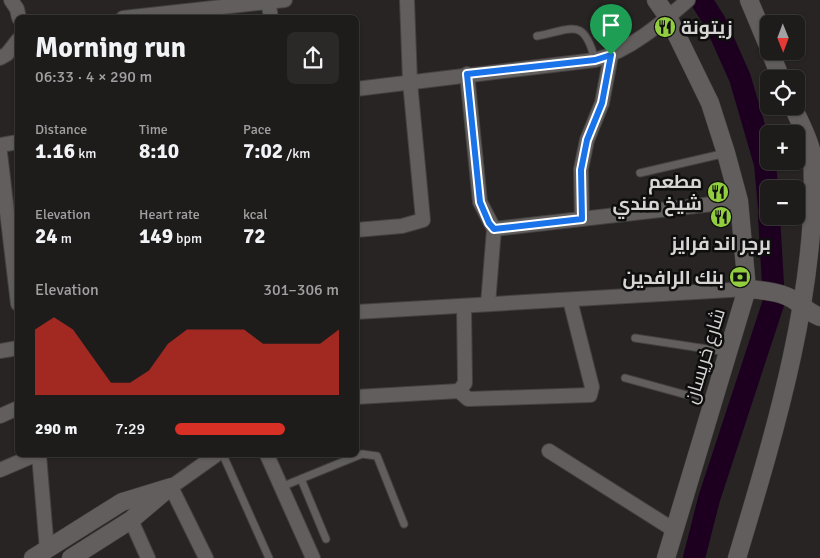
<!DOCTYPE html>
<html lang="en">
<head>
<meta charset="utf-8">
<style>
  body { margin:0; font-family:Signika,Cairo,sans-serif; background:#2b2828; color:#f1f3f6; height:100vh; display:flex; flex-direction:column; font-size:19px; white-space:nowrap }
  * { box-sizing:border-box; margin:0 }
  p { font-size:16px; color:#a1a1a3 }
  .icon { flex:none; width:28px; height:28px; fill:none; stroke:currentColor; stroke-width:2; stroke-linecap:round; stroke-linejoin:round }
  .map { position:relative; flex:1; overflow:hidden }
  .side { position:absolute; left:15px; top:15px; width:344px; height:442px; display:flex; flex-direction:column; background:#1e1b1b; border-radius:8px; box-shadow:0 1px 4px #0004,0 0 0 1px #3c393a }
  .side>* { flex:none }
  .needle { width:32px; rotate:179deg }
  .fabs { position:absolute; left:760px; top:15px; display:grid; gap:10px }
  .fabs a { display:grid; place-items:center; width:45px; height:45px; border-radius:8px; background:#1e1b1b; box-shadow:0 1px 4px #0004,0 0 0 1px #3c393a; font-size:25px }
  .pin { position:absolute; display:grid; place-items:center; width:42px; height:42px; color:#fff; margin:-51px -21px; border-radius:50% 50% 50% 0; rotate:-45deg; box-shadow:0 0 5px #0007 }
  .pin .icon { rotate:45deg }
  .round { display:grid; place-items:center; flex:none; width:52px; height:52px; border-radius:8px; background:#2b2828 }
  .overview { display:flex; align-items:center; justify-content:space-between; height:85px; padding:0 20px }
  h1 { font-size:28px; font-weight:700; line-height:38px }
  .metrics { display:grid; grid-template-columns:repeat(3,1fr); gap:8px; height:85px; padding:5px 20px }
  .metrics div { display:grid; align-content:center }
  .metrics b { font-size:21px; font-weight:700 }
  .metrics small { font-size:14px; font-weight:400 }
  .metrics p { font-size:14px }
  .chart { height:140px; padding:10px 20px }
  .chart p { display:flex; justify-content:space-between }
  .chart svg { width:100%; height:90px; margin-top:5px; fill:#d93025; opacity:.7 }
  ul { padding:0 20px; list-style:none; font-size:16px }
  li { display:grid; grid-template-columns:80px 60px 1fr; align-items:center; height:38px }
  li i { height:12px; border-radius:6px; background:#d93025 }
  .map>svg:first-child { display:block }
  .lines { fill:none; stroke-linecap:round; stroke-linejoin:round }
  .river { stroke:#1d0020; stroke-width:22 }
  .service-casing { stroke:#444141; stroke-width:9 }
  .minor-casing { stroke:#444141; stroke-width:16 }
  .tertiary-casing { stroke:#444141; stroke-width:19 }
  .service { stroke:#625e5e; stroke-width:7 }
  .minor { stroke:#625e5e; stroke-width:14 }
  .tertiary { stroke:#625e5e; stroke-width:18 }
  .route-casing { stroke:#fff; stroke-width:10 }
  .route { stroke:#1a73e8; stroke-width:6 }
  .labels { text-anchor:middle; stroke-width:5; stroke-linejoin:round; paint-order:stroke }
  .poi-label { font-size:19px; font-weight:bold; fill:#d7d4d4; stroke:#0f0e0e; text-anchor:end }
  .street-label { font-size:19px; fill:#d7d4d4; stroke:#0f0e0e }
</style>
</head>
<body>
<div class="map">
<svg width="820" height="558" viewBox="0 0 820 558">
  <rect width="100%" height="100%" fill="#282424"/>
  <g class="lines">
    <g class="river">
      <polyline points="701,0 715,22 740,78 765,164 769,208"/>
      <polyline points="694,558 709,499 774,301 769,216"/>
    </g>
    <g class="service-casing">
      <g id="service">
        <path d="M537,36c36,-7 47,-19 58,24"/>
        <polyline points="640,173 726,153"/>
        <polyline points="635,338 727,352"/>
        <polyline points="625,378 712,402"/>
        <polyline points="223,455 269,558"/>
        <polyline points="301,479 326,539"/>
        <polyline points="281,487 362,454 377,456 404,524"/>
      </g>
    </g>
    <g class="minor-casing">
      <g id="minor">
        <polyline points="11,0 17,9 19,18"/>
        <polyline points="268,0 271,18"/>
        <polyline points="123,18 285,0"/>
        <polyline points="0,58 7,54 18,40"/>
        <polyline points="467,74 480,202 494,229 488,304"/>
        <path d="M356,89l239,-29c34,-9 67,-37 93,-60"/>
        <polyline points="0,145 18,142"/>
        <polyline points="0,153 18,304"/>
        <polyline points="582,219 581,169 587,140 602,103 611,55"/>
        <polyline points="494,229 739,201"/>
        <polyline points="356,230 402,226 423,220 410,82 407,0"/>
        <polyline points="356,312 747,289"/>
        <polyline points="0,351 18,348"/>
        <polyline points="459,391 465,383 464,307"/>
        <polyline points="356,397 459,391 468,399 590,395 592,387 570,300"/>
        <polyline points="0,416 18,408"/>
        <polyline points="549,451 674,530"/>
        <polyline points="39,455 47,550"/>
        <polyline points="267,455 313,558"/>
        <polyline points="0,470 35,455"/>
        <polyline points="131,520 148,558"/>
        <polyline points="206,558 171,487 216,455"/>
      </g>
    </g>
    <g class="tertiary-casing">
      <g id="tertiary">
        <polyline points="656,0 668,17 710,103 726,153 739,201 747,289 666,558"/>
        <polyline points="749,0 769,48"/>
        <polyline points="770,51 781,79"/>
        <path d="M747,289c13,1 27,2 39,7 13,5 19,15 34,21"/>
        <polyline points="33,558 122,502 171,487"/>
        <polyline points="71,558 131,520 164,492"/>
        <path d="M737,558c37,-123 83,-273 75,-403 -2,-16 -13,-33 -19,-49"/>
      </g>
    </g>
    <use href="#service" class="service"/>
    <use href="#minor" class="minor"/>
    <use href="#tertiary" class="tertiary"/>
  </g>
  <g class="lines">
    <g class="route-casing">
      <polygon id="route" points="611,55 602,103 587,140 581,170 582,219 494,229 489,223 480,202 467,74 595,60"/>
    </g>
    <use href="#route" class="route"/>
  </g>
  <defs>
    <g id="restaurant-disc" transform="scale(1.125)"><circle r="9.5" fill="#92cd3f" stroke="#0f0e0e"/><path d="M-5-6h1v4h1v-4h1v4h1v-4h1v5L-1.5 .5V6h-2V.5L-5-1ZM5-6V6H3V1.5H1.5Q1.5-4 5-6Z" fill="#111"/></g>
    <g id="bank-disc" transform="scale(1.125)"><circle r="9.5" fill="#92cd3f" stroke="#0f0e0e"/><path d="M-6-4H6V4H-6ZM0-2.3a2.3 2.3 0 1 0 0 4.6a2.3 2.3 0 1 0 0-4.6Z" fill="#111"/></g>
  </defs>
  <g fill-rule="evenodd">
    <use href="#restaurant-disc" x="665" y="27"/>
    <use href="#restaurant-disc" x="718" y="192"/>
    <use href="#restaurant-disc" x="721" y="217"/>
    <use href="#bank-disc" x="740" y="277"/>
  </g>
  <g class="labels">
    <g class="poi-label">
      <text x="681" y="34" text-anchor="start">زيتونة</text>
      <text x="702" y="188">مطعم<tspan x="702" dy="22">شيخ مندي</tspan></text>
      <text x="721" y="250" text-anchor="middle">برجر اند فرايز</text>
      <text x="724" y="284">بنك الرافدين</text>
    </g>
    <g class="street-label">
      <text transform="translate(704 356) rotate(-73)" y="7">شارع خريسان</text>
    </g>
  </g>
</svg>
<div class="fabs">
<a><svg class="needle" viewBox="-14 -14 28 28"><path d="M0-13l5 13h-10z" fill="#e53935"/><path d="M0 13l5-13h-10z" fill="#a1a1a3"/></svg></a>
<a><svg class="icon" aria-label="locate" viewBox="0 0 24 24"><circle cx="12" cy="12" r="6"/><path d="M12 2v4M12 18v4M2 12h4M18 12h4"/></svg></a>
<a>+</a>
<a>−</a>
</div>
<div class="pin" style="left:611px;top:55px;background:#1e9e55"><svg class="icon" aria-label="arrive" viewBox="0 0 24 24"><path d="M6 21V4h12l-3 4 3 4H6"/></svg></div>
<section class="side">
<div class="overview"><div><h1>Morning run</h1><p>06:33 · 4 × 290 m</p></div><a class="round"><svg class="icon" aria-label="share" viewBox="0 0 24 24"><path d="M12 15V3M7 8l5-5 5 5M5 13v7h14v-7"/></svg></a></div>
<div class="metrics">
<div><p>Distance</p><b>1.16<small> km</small></b></div>
<div><p>Time</p><b>8:10</b></div>
<div><p>Pace</p><b>7:02<small> /km</small></b></div>
</div>
<div class="metrics">
<div><p>Elevation</p><b>24<small> m</small></b></div>
<div><p>Heart rate</p><b>149<small> bpm</small></b></div>
<div><p>kcal</p><b>72</b></div>
</div>
<div class="chart"><p><span>Elevation</span>301–306 m</p>
<svg viewBox="0 0 160 44" preserveAspectRatio="none"><path d="M0 44V12L10 6L20 12L30 25L40 38L50 38L60 32L70 19L80 12L90 12L100 12L110 12L120 19L130 19L140 19L150 19L160 12V44z"/></svg>
</div>
<ul>
<li><b>290 m</b>7:29<i style="width:67%"></i></li>
</ul>
</section>
</div>
</body>
</html>
